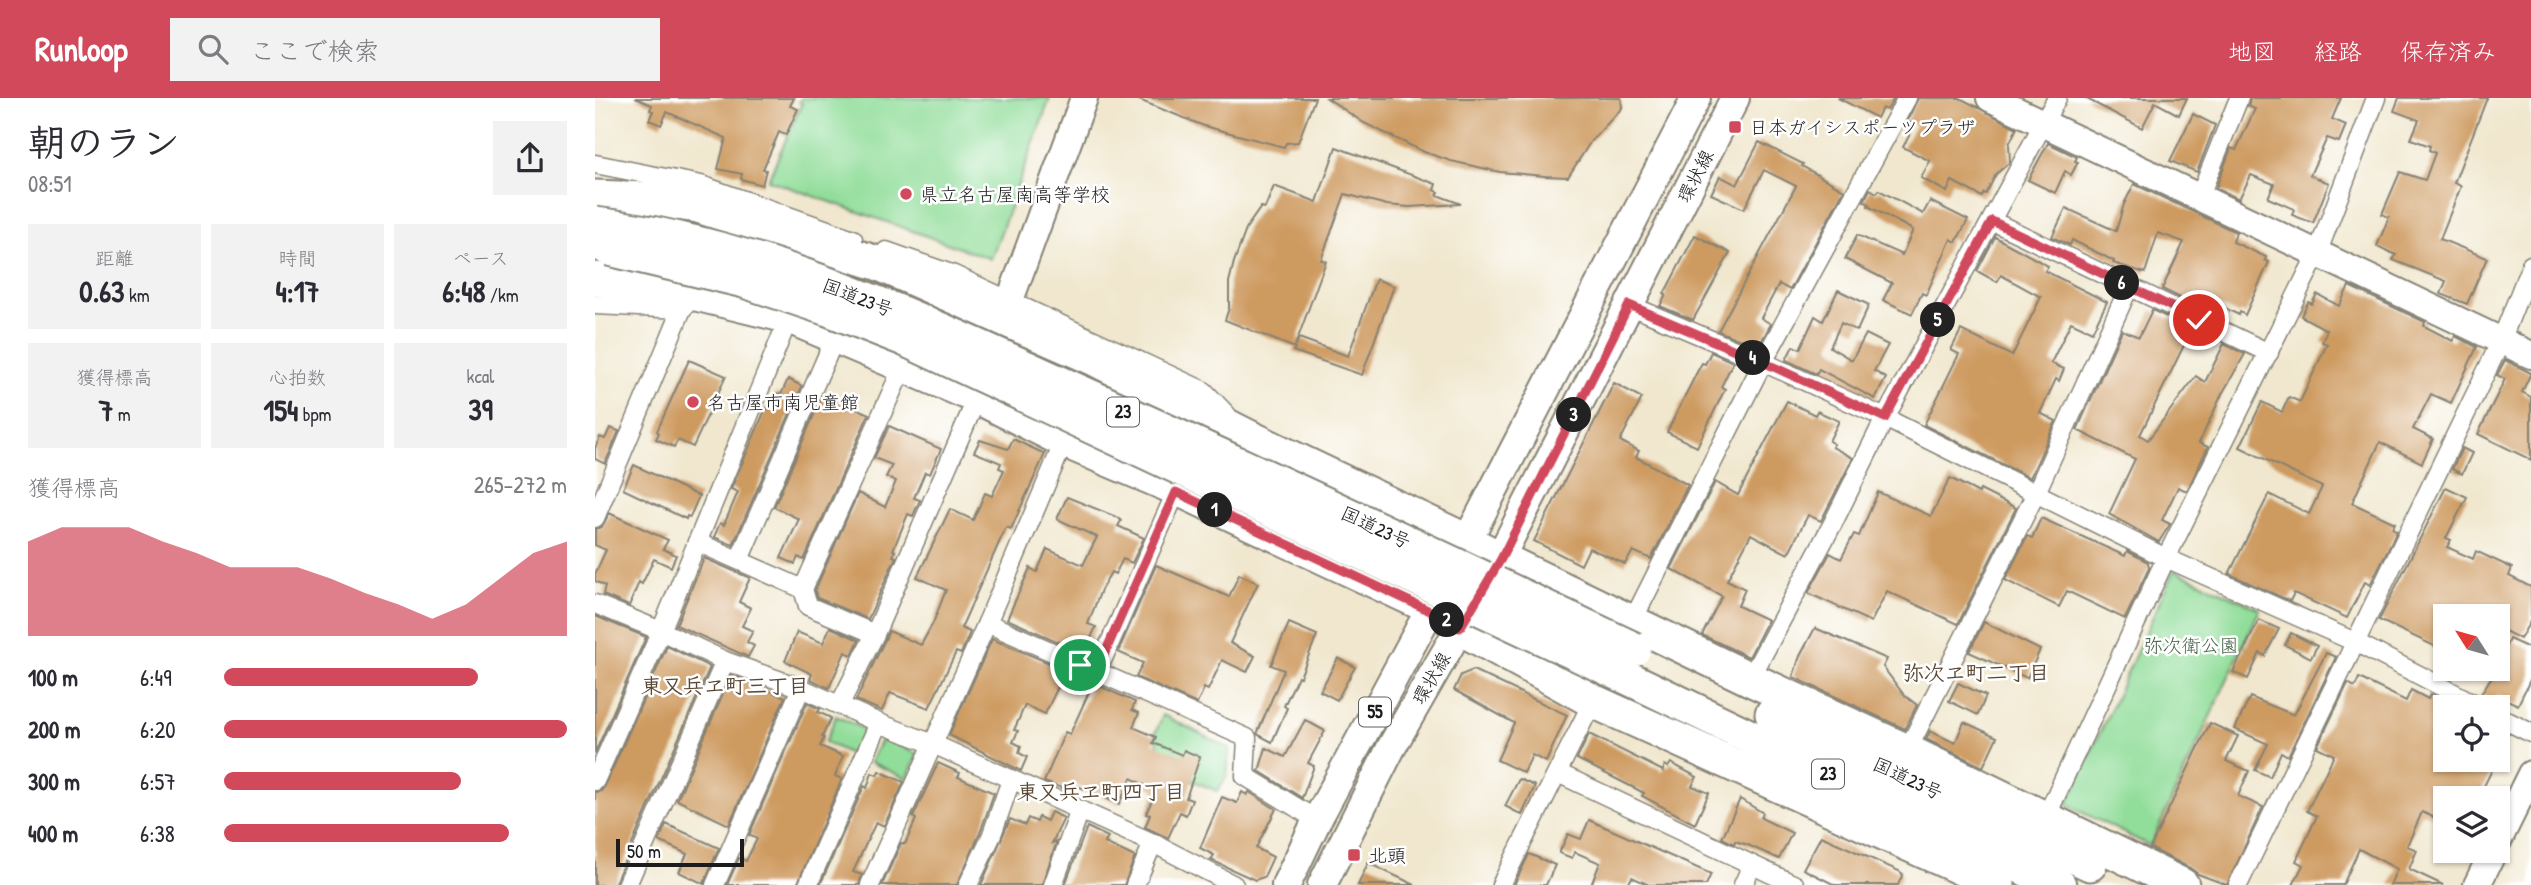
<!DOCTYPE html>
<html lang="ja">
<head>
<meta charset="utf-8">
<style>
  body { margin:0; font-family:"Patrick Hand","Klee One",sans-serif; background:#f2f2f3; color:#2b2b33; height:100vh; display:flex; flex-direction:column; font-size:26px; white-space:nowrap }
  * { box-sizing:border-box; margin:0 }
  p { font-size:23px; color:#7c7c81 }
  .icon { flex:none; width:38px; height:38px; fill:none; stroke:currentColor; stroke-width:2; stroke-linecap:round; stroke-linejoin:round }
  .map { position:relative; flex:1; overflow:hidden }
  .panel { display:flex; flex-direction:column; background:#fff; width:595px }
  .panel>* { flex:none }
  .needle { width:46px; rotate:307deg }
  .controls { position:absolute; left:1838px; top:506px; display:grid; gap:14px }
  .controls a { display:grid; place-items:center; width:77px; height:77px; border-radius:0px; background:#fff; box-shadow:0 2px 5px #0004; font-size:35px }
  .scale { position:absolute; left:21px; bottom:18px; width:128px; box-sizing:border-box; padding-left:7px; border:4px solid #1c1c1c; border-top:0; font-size:19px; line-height:24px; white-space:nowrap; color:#1c1c1c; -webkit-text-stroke:5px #fff; paint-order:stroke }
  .pin { position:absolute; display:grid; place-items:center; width:60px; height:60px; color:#fff; margin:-30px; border:4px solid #fff; border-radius:50%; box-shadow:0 2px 7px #0007 }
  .km { position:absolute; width:35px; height:35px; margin:-18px; border-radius:50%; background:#222; color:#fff; font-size:19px; line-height:35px; text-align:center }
  .round { display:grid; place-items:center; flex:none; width:74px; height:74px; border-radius:0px; background:#f2f2f3 }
  .summary { display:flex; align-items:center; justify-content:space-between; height:119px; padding:0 28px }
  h1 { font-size:38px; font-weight:700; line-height:52px }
  .metrics { display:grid; grid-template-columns:repeat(3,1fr); gap:10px; height:119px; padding:7px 28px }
  .metrics div { display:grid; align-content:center; border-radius:0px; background:#f2f2f3; text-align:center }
  .metrics b { font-size:30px; font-weight:700 }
  .metrics small { font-size:19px; font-weight:400 }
  .metrics p { font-size:19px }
  .chart { height:196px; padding:14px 28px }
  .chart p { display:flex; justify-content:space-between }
  .chart svg { width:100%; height:126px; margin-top:7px; fill:#d1495b; opacity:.7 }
  ul { padding:0 28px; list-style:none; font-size:23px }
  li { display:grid; grid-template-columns:112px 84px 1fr; align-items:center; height:52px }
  li i { height:18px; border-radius:9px; background:#d1495b }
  header { display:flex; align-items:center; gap:42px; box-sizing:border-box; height:98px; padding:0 35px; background:#d1495b; color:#fff }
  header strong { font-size:33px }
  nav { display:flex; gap:38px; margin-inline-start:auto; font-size:24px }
  .search { width:490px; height:63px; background:#f2f2f3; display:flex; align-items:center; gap:18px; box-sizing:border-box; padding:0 24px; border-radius:0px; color:#7c7c81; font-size:26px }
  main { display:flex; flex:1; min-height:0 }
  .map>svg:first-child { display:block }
  .green { fill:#91dd9a; stroke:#567c5b; stroke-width:2 }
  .building { fill:#cd9a5e }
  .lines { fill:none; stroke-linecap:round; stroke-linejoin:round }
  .street-casing { stroke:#868275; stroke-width:21 }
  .secondary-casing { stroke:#868275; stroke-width:30 }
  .primary-casing { stroke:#868275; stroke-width:32 }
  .highway-casing { stroke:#868275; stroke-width:37 }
  .street { stroke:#fff; stroke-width:18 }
  .secondary { stroke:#fff; stroke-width:26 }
  .primary { stroke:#fff; stroke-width:28 }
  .highway { stroke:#fff; stroke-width:33 }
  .highway-bridge-casing { stroke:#868275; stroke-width:37; stroke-linecap:butt }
  .highway-bridge { stroke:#fff; stroke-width:33 }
  .route-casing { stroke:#fff; stroke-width:14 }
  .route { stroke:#d1495b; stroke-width:9 }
  .poi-dot { fill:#d1495b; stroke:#fff; stroke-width:2.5 }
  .labels { text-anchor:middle; stroke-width:5; stroke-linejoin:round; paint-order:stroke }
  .shield { fill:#fff; stroke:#606060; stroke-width:2 }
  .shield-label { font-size:18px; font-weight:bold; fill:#1c1c1c }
  .poi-label { font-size:19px; fill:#1c1c1c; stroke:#fff; text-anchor:start }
  .street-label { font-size:19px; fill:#1c1c1c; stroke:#fff }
  .park-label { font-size:19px; fill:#456048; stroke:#fff }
  .neighbourhood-label { font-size:21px; font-weight:bold; fill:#5a4833; stroke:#fff }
</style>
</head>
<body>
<header>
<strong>Runloop</strong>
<div class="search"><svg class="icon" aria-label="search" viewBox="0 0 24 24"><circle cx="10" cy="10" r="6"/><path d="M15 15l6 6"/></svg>ここで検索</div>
<nav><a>地図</a><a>経路</a><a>保存済み</a></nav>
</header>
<main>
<section class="panel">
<div class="summary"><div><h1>朝のラン</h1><p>08:51</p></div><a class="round"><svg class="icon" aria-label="share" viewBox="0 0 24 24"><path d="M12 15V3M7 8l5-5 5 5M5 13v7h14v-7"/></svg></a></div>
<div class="metrics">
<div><p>距離</p><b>0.63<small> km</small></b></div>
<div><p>時間</p><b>4:17</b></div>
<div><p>ペース</p><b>6:48<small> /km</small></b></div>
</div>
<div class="metrics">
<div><p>獲得標高</p><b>7<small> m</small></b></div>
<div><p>心拍数</p><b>154<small> bpm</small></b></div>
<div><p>kcal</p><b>39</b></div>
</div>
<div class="chart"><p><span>獲得標高</span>265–272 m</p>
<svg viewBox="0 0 160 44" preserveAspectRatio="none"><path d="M0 44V11L10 6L20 6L30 6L40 11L50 15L60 20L70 20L80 20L90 24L100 29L110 33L120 38L130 33L140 24L150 15L160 11V44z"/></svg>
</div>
<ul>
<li><b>100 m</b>6:49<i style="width:74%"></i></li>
<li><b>200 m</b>6:20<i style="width:100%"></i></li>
<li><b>300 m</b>6:57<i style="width:69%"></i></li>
<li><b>400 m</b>6:38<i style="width:83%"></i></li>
</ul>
</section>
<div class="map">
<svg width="1936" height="787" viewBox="0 0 1936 787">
  <rect width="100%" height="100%" fill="#fff"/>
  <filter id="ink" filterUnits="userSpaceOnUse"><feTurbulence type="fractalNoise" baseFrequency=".0143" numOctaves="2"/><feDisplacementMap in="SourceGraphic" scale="14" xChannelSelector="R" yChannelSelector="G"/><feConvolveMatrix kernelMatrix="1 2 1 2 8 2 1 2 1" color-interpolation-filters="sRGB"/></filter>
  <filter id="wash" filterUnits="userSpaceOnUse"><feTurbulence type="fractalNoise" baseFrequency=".00686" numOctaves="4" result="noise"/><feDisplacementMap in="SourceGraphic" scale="28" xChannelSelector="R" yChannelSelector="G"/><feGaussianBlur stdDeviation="1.57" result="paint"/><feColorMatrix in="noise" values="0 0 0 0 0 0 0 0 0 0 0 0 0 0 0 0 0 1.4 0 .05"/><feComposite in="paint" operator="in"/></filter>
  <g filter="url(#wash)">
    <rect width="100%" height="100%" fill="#f0e7ce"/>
    <g class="green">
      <polygon points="206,0 455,0 396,161 173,82 207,5 204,4"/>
      <polygon points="1579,472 1665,511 1555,748 1472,707"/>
      <polygon points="568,617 634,650 632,678 622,693 570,671 560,636"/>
      <polygon points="241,618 271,632 273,638 263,660 230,644"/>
      <polygon points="287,640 323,656 312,681 275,664"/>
    </g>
    <g id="blocks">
      <g class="building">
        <polygon points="40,0 199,0 195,8 203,11 191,37 184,34 168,71 171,72 167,87 146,81 147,76 123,71 131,40 72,14 66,27 54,22 58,13 55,12 57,7"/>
        <polygon points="539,0 720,0 703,44 691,45 689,49 609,28"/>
        <polygon points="732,0 1026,0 1027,10 996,43 973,79 950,78 905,74 856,63 829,54 769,25"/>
        <polygon points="1243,0 1299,0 1292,12 1287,10 1282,20"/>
        <polygon points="1323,0 1365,0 1422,30 1414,46 1415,64 1401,76 1391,96 1389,95 1387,99 1357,83 1352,94 1326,80 1335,63 1308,49 1320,27 1312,23"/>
        <polygon points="1490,0 1592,0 1584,17 1560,4 1547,30"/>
        <polygon points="1655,0 1746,0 1737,21 1751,27 1744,44 1732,40 1715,77 1734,85 1718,125 1697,117 1699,111 1673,100 1679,86 1656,77 1644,101 1621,90 1636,50 1641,52 1660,11 1653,8"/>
        <polygon points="1804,0 1892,0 1859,85 1866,88 1845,141 1892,160 1872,206 1846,196 1851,183 1798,162 1801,157 1782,148 1794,119 1787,116 1805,74 1830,82 1840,55 1834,52 1835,48 1816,41 1824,22 1799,13"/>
        <polygon points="1598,16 1620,27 1602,74 1575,63"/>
        <polygon points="1164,44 1208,66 1207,68 1249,92 1195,192 1184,186 1166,220 1176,226 1163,249 1123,233 1201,88 1169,72 1149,111 1116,96 1125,78 1142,87"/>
        <polygon points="1453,45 1482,59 1480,63 1483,64 1476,77 1470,73 1460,95 1433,82"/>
        <polygon points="741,49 841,86 839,92 844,94 842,97 866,106 814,109 792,107 750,96 726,162 731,163 700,248 704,240 753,258 781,181 799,188 767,277 698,253 700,250 630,222 634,210 634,184 639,164 652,129 666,109 670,110 679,88 722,104"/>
        <polygon points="1539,86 1641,134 1638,144 1671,159 1670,162 1674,164 1650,217 1645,214 1644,217 1605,198 1600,207 1567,191 1589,144 1563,135 1550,175 1518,165 1519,163 1477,142 1475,147 1457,139 1471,110 1521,133 1529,106"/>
        <polygon points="1275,91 1282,95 1284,92 1328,116 1335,103 1373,122 1361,144 1356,141 1331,197 1327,195 1317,216 1288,202 1297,185 1250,161 1262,137 1307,157 1318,132 1273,108 1274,106 1269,103"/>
        <polygon points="1100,137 1135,155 1098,222 1065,208 1071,197 1069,196"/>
        <polygon points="1400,139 1453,168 1450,173 1512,204 1497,234 1476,224 1456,265 1469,271 1464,283 1461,281 1445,315 1461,323 1435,380 1329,327 1364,256 1356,252 1366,232 1417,258 1446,199 1406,177 1402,184 1382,173"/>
        <polygon points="1754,188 1830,224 1829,228 1858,243 1860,238 1882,249 1856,305 1836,296 1818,331 1838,341 1827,365 1785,344 1757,405 1800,425 1797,430 1802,433 1775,487 1770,484 1752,520 1699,495 1695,503 1634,476 1674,396 1714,416 1727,389 1645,349 1667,304 1687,314 1694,299 1705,304 1732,246 1727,244 1732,232 1706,218 1713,204 1717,206 1722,196 1744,208"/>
        <polygon points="1243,192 1274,207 1262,233 1246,225 1235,249 1257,262 1271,236 1293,247 1279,273 1291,280 1280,301 1224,271 1221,276 1191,262 1198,248 1205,251 1220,218 1228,223"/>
        <polygon points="1557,212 1597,231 1545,337 1553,342 1601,278 1610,284 1629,246 1650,256 1627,296 1604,345 1613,349 1592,393 1583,389 1567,422 1575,426 1564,444 1514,416 1540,361 1482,332 1527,232 1544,239"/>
        <polygon points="1116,254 1138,264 1126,289 1130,291 1102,349 1072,334 1101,276 1107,265 1110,266"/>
        <polygon points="94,262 131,278 98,349 83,342 79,349 61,341 64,335 62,333"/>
        <polygon points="1910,262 1936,275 1927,294 1936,299 1936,362 1883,336 1910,281 1902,277"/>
        <polygon points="193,281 207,288 138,447 119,439 125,425 129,427 143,394 136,391 171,310 174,311 181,295 186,297"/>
        <polygon points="1019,285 1047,300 1025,343 1044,353 1041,359 1093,387 1056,461 1038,453 1030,466 994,450 986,467 939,443"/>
        <polygon points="228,296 274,316 209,462 203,459 200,466 186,460 204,421 179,409"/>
        <polygon points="1192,303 1220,317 1222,313 1244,323 1234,343 1239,346 1237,349 1258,360 1226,423 1213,417 1193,456 1156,436 1132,482 1150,491 1143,508 1173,522 1154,559 1107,537 1127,498 1076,471 1120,384 1143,397"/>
        <polygon points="294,328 346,351 335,376 330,374 319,400 325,402 318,418 313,416 298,452 300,453 298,458 301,459 273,521 222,500 220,492 263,395 290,409 301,383 291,379 297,367 279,360"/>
        <polygon points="15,330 24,333 10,366 0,361 0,350 5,339 10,341"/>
        <polygon points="418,341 450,356 416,431 411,429 366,530 375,534 366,556 361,554 334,610 295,595 287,613 261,602 294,533 326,547 338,525 351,492 322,479 355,411 378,422 390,395 397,398 409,372 404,370 406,365 379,354 385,342 413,351"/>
        <polygon points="1867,350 1877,355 1867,376 1857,371"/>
        <polygon points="39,367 104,398 95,419 92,418 91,421 28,391"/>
        <polygon points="1355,380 1384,395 1385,392 1421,410 1363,526 1292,493 1276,524 1213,495 1235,455 1246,461 1259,436 1264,438 1283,394 1336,418"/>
        <polygon points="1851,389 1872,399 1851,440 1856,442 1852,449 1878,461 1881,453 1917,470 1914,478 1936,489 1936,522 1925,541 1902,529 1902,518 1850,518 1850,553 1784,522"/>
        <polygon points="472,399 524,420 526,423 523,428 549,440 537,465 528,461 520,476 516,474 506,492 493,526 501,529 495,542 501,544 495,558 412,521 435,470 442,474 452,451 488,467 502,439 462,421"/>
        <polygon points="14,415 73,442 68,451 81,457 76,469 59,461 47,486 44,484 34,508 8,497 10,488 0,483 0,476 11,452 0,447 0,431 7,429"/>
        <polygon points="1446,420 1530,458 1532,453 1553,464 1554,470 1530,521 1472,493 1464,509 1410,482 1432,438 1437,440"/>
        <polygon points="109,460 155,480 144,504 156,510 147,528 158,533 152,544 159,548 153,559 81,527"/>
        <polygon points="561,467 634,499 644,476 663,485 635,545 660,558 652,574 627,562 613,592 609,590 602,606 541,579 548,565 523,554"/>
        <polygon points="0,518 51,539 0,655"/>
        <polygon points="1664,522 1684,531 1670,558 1665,555 1653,581 1638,574"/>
        <polygon points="1389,524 1445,552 1432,580 1374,554"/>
        <polygon points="694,525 722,537 705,579 703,578 689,608 692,610 677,644 662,636 689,572 676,567"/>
        <polygon points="235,529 264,542 257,557 250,554 234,590 215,581 217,576 190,563 202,534 228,545"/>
        <polygon points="1220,530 1292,561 1288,569 1309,597 1322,607 1310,631 1198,579 1205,558"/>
        <polygon points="1696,535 1722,548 1716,560 1690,547"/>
        <polygon points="397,541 471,572 450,616 430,607 419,632 423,633 418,644 426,648 424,655 432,659 426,673 354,637"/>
        <polygon points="1914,541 1936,551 1936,580 1923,607 1902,597 1897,607 1895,602 1886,596 1902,570"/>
        <polygon points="72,548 115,569 19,787 0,787 0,694 6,693 10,688"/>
        <polygon points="1731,555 1741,559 1693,658 1686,654 1675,679 1660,672 1673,646 1640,631 1655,599 1699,617"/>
        <polygon points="743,560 760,569 742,602 725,593"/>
        <polygon points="878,572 972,617 951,664 937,657 929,675 902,662 919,625 859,592 866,577"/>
        <polygon points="136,577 190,599 134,727 82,702"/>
        <polygon points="1764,580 1811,603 1816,592 1833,601 1835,596 1846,601 1844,606 1850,608 1850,662 1902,662 1883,700 1850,700 1850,715 1847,723 1827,714 1812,748 1822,752 1814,771 1848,787 1795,787 1802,771 1764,751 1748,787 1698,787 1708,767 1701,763 1722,718 1712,713 1739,657 1722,649 1753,585 1760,589"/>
        <polygon points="498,585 540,604 537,612 544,615 538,629 561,639 558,645 587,657 589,652 605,659 591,700 597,702 591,717 585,714 573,740 550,729 555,717 551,716 561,693 536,680 524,706 478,686 473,685 470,691 449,684 470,634 475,636"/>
        <polygon points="1363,585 1391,598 1383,617 1354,603"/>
        <polygon points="212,605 225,611 223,614 236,620 227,639 229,640 225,648 248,658 240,678 247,681 202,787 132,787 144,760 151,763 162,741 154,737"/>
        <polygon points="710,622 730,633 713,665 719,668 707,700 664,673 671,650 690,659"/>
        <polygon points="1369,624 1402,639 1388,669 1331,641 1335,633 1360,645"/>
        <polygon points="1615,625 1643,638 1631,663 1654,673 1643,698 1668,709 1632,787 1603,776 1595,770 1555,750"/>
        <polygon points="994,636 1068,673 1070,667 1073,669 1076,665 1102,679 1097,688 1114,695 1100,726 1047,698 1049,695 982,661"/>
        <polygon points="343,665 365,675 363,679 399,695 385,735 362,787 287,787 306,745 310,746 321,721 318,719"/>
        <polygon points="284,673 309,684 289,728 281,724 258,774 267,777 264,787 225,787 269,688 272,690 277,675 282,677"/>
        <polygon points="924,681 940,688 927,717 910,708"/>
        <polygon points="647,694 652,697 654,694 681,711 661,750 678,759 669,779 660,782 616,762 619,757 605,750 627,699 642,705"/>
        <polygon points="1145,701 1168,715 1166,720 1197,735 1184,761 1153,747 1140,743 1139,746 1127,740"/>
        <polygon points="456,714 469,720 457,745 462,743 447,787 386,787 415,721 430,727 433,720 442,724 444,719 452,723"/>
        <polygon points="994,722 1116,776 1111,787 1054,787 1037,779 1033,787 996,787 1005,765 980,754 977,760 964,755 973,736 986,741"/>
        <polygon points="71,726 124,750 109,786 84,774 92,756 64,743"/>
        <polygon points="492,729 513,739 510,745 540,759 529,787 470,787"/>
        <polygon points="1226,738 1304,773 1308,776 1303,787 1240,787 1208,771"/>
        <polygon points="934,756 960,767 951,787 919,787"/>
        <polygon points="773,765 820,787 763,787"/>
      </g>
    </g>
  </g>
  <g filter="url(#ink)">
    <use href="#blocks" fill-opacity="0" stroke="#868275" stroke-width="2"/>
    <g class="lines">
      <g class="street-casing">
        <g id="street">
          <polyline points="0,66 106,87 258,141"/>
          <polyline points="1604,100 1644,0"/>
          <polyline points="1397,123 1674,255"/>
          <polyline points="291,153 359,177 609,293 632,317"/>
          <polyline points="0,207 87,211 95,203"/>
          <polyline points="1034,207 1168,264 1290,320 1571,460 1760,544 1886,609"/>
          <polyline points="0,420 87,211"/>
          <polyline points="102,444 208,491 213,508 280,536"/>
          <polyline points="144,462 239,242"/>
          <polyline points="208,491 307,271"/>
          <polyline points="0,506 66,533 130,563 206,590 284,625 338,646 558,745 639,787"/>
          <polyline points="1037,524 1168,264 1312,0"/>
          <polyline points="392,525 652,640 650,678 722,722"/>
          <polyline points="502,574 581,394"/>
          <polyline points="1155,581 1238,425 1290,320 1462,0"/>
          <polyline points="245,606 280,536 381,302"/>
          <polyline points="1902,618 1936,635"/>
          <polyline points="1312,653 1440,397 1534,189"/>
          <polyline points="963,675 1200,787"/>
          <polyline points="0,683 66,533 193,222"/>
          <polyline points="1451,719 1571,460 1722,156 1781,0"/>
          <polyline points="32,787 130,563"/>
          <polyline points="120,787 206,590"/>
          <polyline points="213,787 284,625"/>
          <polyline points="275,787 392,525 468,346"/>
          <polyline points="373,787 396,739 416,682"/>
          <polyline points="458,787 485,712"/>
          <polyline points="540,787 558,745"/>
          <polyline points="906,787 998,603"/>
          <polyline points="1148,787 1157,767"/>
          <polyline points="1643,787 1906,243 1936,167"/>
        </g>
      </g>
      <g class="secondary-casing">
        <g id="secondary">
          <polyline points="1395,0 1936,257"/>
          <polyline points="75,187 99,199 193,222 381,302 468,346 581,394 835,513 865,530"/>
          <polyline points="415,202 489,0"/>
          <polyline points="1902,745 1936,676"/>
          <polyline points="1882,787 1899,752"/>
        </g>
      </g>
      <g class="primary-casing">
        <g id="primary">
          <polyline points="896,477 1140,0"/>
          <polyline points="691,787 722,722 872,443 1101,0"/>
          <polyline points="727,787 796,650 875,512"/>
        </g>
      </g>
      <g class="highway-casing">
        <g id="highway">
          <polyline points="0,99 49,101 103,108 282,165 500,261 654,339 872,443 906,461 1155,581 1312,653 1587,787"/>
          <polyline points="0,181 91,196"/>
          <polyline points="865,530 998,603 1403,787"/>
          <polyline points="1029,578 1464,787"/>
          <polyline points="1177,616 1495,766"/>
        </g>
      </g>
      <use href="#street" class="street"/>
      <use href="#secondary" class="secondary"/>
      <use href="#primary" class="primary"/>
      <use href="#highway" class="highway"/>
      <g class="highway-bridge-casing">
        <g id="highway-bridge">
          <path d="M0,126c171,21 334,100 490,170 184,83 366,168 549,255"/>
          <polyline points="14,151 149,183 233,211 309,241 1029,578"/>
        </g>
      </g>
      <use href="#highway-bridge" class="highway-bridge"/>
    </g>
  </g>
  <g class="lines" filter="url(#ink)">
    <g class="route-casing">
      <polyline id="route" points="485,567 502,573 581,394 835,513 865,530 906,461 1034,207 1168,264 1290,320 1397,123 1604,222"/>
    </g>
    <use href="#route" class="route"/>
  </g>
  <g class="poi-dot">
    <rect x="1133" y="22" width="14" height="14" rx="3.5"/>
    <circle cx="311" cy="96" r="7"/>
    <circle cx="98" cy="304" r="7"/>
    <rect x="752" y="750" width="14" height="14" rx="3.5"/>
  </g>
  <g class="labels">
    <g class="shield">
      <rect x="512" y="299.5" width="32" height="29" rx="5"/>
      <rect x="764" y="599.5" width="32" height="29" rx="5"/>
      <rect x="1217" y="661.5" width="32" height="29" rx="5"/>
    </g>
    <g class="shield-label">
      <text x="528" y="320">23</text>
      <text x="780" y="620">55</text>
      <text x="1233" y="682">23</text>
    </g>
    <g class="poi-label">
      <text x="1154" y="36">日本ガイシスポーツプラザ</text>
      <text x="325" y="103">県立名古屋南高等学校</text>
      <text x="112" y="311">名古屋市南児童館</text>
      <text x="773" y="764">北頭</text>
    </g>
    <g class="street-label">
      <text transform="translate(1100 78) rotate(-63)" y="7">環状線</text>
      <text transform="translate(263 199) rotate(21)" y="7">国道23号</text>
      <text transform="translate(781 429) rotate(25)" y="7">国道23号</text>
      <text transform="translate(836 580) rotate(-60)" y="7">環状線</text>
      <text transform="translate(1313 680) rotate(25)" y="7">国道23号</text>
    </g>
    <g class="park-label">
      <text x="1596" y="554">弥次衛公園</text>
    </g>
    <g class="neighbourhood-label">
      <text x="1381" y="582">弥次ヱ町二丁目</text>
      <text x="130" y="595">東又兵ヱ町三丁目</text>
      <text x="506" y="701">東又兵ヱ町四丁目</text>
    </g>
  </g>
</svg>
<div class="controls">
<a><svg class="needle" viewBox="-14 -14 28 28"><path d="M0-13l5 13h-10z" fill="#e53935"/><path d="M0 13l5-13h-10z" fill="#7c7c81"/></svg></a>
<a><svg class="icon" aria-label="locate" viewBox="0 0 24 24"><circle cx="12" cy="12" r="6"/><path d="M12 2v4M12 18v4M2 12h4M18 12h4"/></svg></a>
<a><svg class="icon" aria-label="layers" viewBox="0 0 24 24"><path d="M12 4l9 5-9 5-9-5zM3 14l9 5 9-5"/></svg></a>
</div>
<div class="scale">50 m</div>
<div class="pin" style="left:485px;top:567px;background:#1e9e55"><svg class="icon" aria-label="arrive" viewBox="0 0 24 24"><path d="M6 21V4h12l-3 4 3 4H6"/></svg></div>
<div class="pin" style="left:1604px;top:222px;background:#d93025"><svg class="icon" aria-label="check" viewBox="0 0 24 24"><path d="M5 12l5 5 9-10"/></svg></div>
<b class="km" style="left:620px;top:412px">1</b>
<b class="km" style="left:852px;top:522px">2</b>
<b class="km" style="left:979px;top:317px">3</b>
<b class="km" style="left:1158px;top:260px">4</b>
<b class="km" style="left:1343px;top:222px">5</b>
<b class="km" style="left:1527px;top:185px">6</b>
</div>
</main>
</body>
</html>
